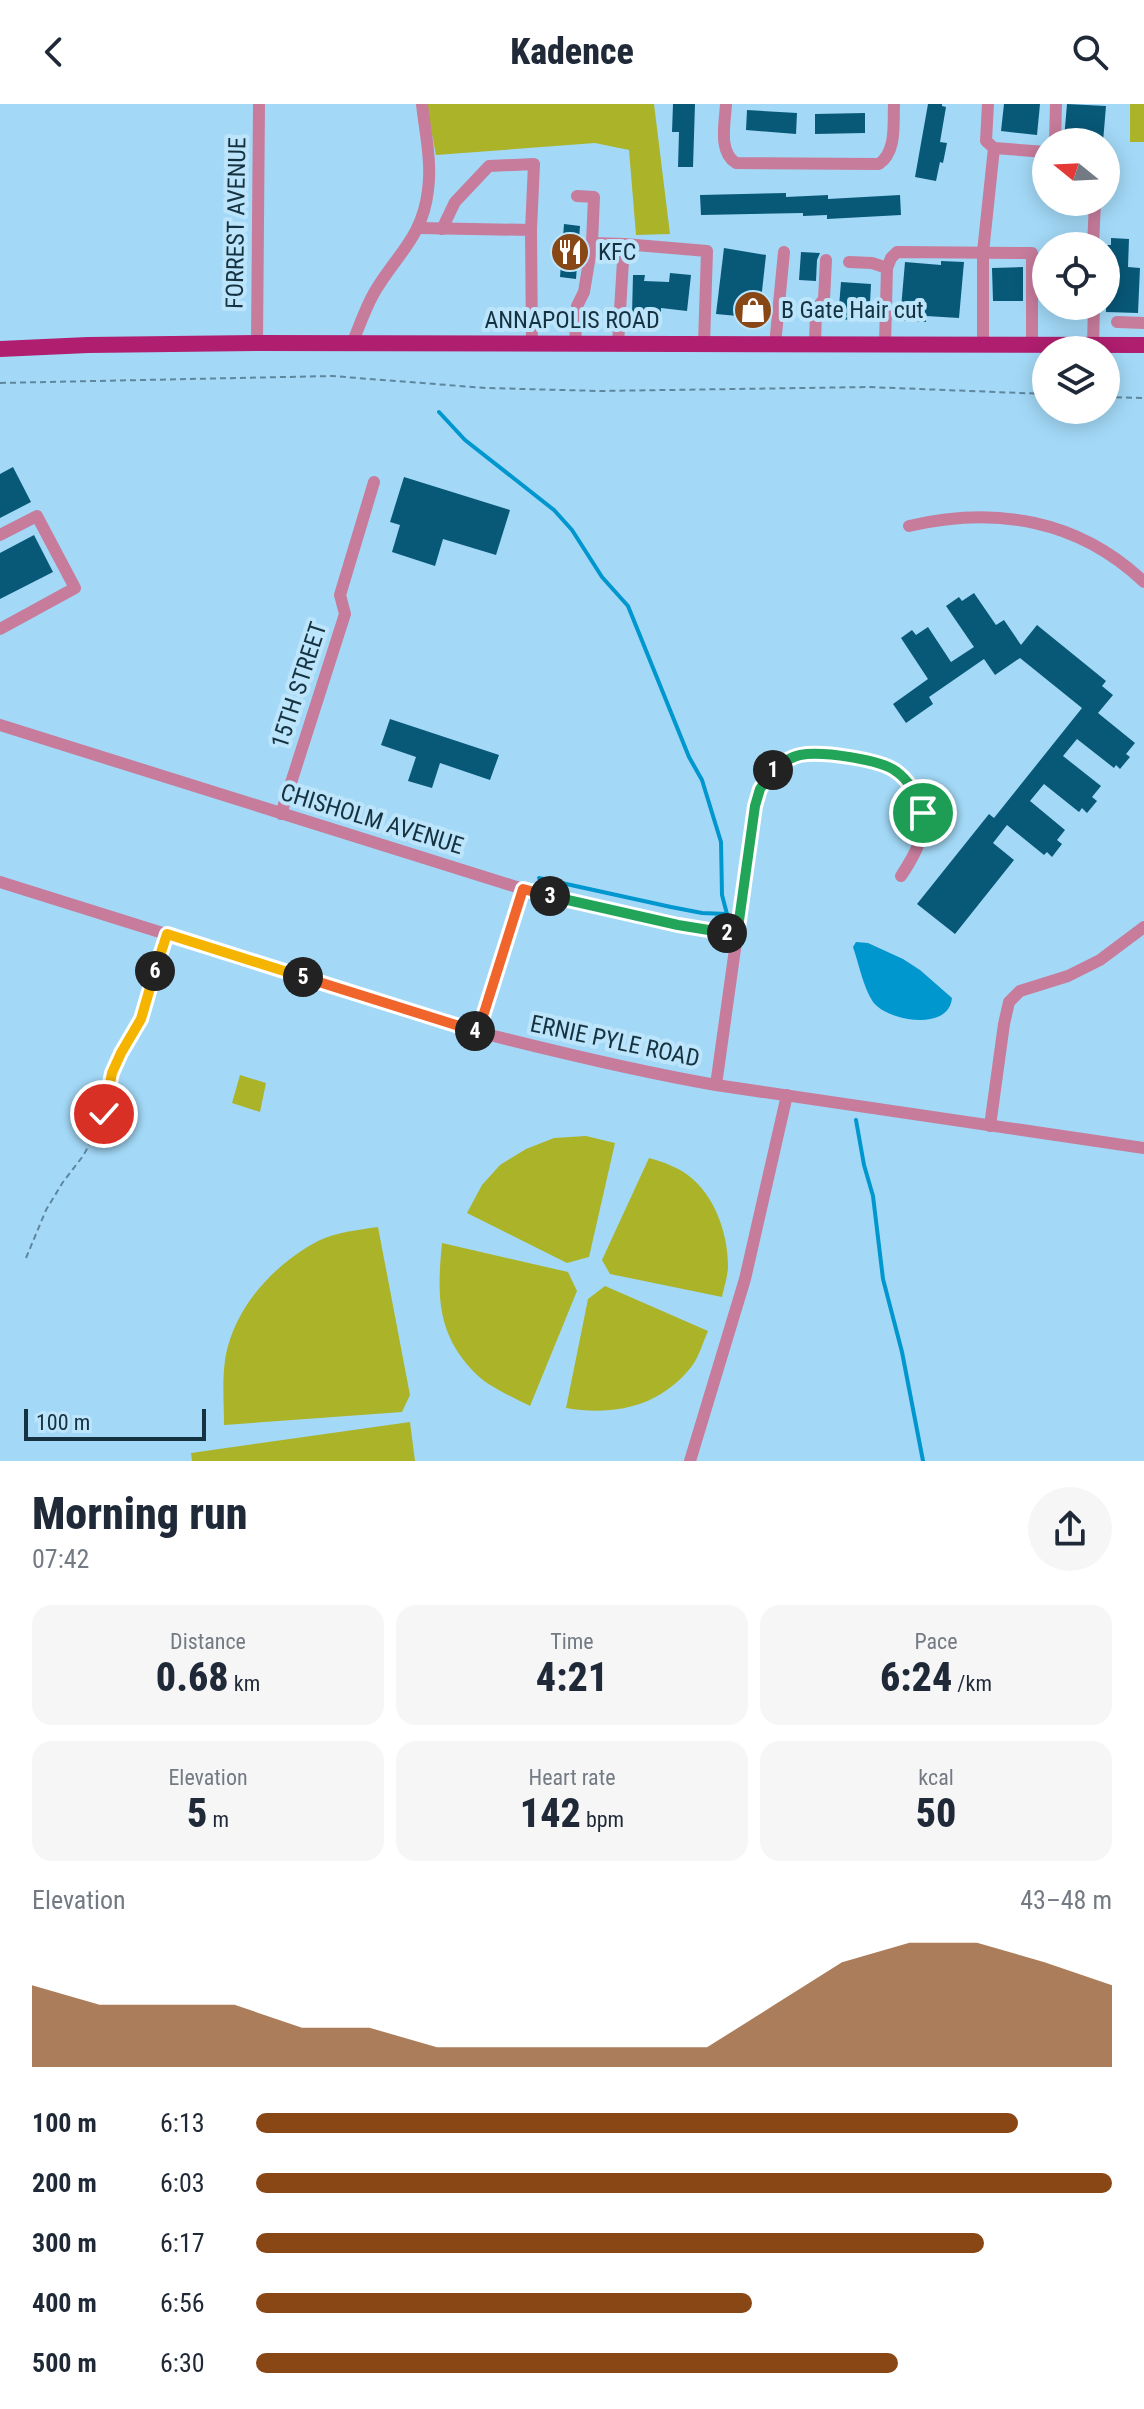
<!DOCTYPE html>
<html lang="en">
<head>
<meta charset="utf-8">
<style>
  body { margin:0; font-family:"Roboto Condensed",sans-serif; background:#f6f6f7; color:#1f2937; height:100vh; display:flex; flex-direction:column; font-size:30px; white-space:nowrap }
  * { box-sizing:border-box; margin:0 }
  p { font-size:26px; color:#747a83 }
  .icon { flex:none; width:44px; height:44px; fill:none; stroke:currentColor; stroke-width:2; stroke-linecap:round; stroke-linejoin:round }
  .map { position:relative; height:1357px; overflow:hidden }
  .sheet { display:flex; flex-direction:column; background:#fff; flex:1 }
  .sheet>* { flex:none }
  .needle { width:52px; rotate:288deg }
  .tools { position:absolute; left:1032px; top:24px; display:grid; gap:16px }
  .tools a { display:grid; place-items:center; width:88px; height:88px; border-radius:50%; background:#fff; box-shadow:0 4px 20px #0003; font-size:40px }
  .scale { position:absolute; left:24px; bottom:20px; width:182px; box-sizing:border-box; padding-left:8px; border:4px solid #153240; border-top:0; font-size:22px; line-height:28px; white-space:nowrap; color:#153240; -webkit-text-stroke:6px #bce4fb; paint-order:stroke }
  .pin { position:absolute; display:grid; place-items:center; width:68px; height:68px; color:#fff; margin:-34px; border:4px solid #fff; border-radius:50%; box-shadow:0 2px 8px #0007 }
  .km { position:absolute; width:40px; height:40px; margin:-20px; border-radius:50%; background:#222; color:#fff; font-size:22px; line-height:40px; text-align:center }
  .round { display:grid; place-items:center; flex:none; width:84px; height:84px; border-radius:42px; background:#f6f6f7 }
  .summary { display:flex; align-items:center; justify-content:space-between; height:136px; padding:0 32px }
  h1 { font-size:44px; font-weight:800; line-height:60px }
  .stats { display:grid; grid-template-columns:repeat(3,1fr); gap:12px; height:136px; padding:8px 32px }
  .stats div { display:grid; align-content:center; border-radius:20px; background:#f6f6f7; text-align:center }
  .stats b { font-size:40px; font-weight:800 }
  .stats small { font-size:22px; font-weight:400 }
  .stats p { font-size:22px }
  .chart { height:224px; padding:16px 32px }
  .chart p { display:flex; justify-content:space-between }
  .chart svg { width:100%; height:144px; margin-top:8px; fill:#894715; opacity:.7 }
  ul { padding:0 32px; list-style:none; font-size:26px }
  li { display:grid; grid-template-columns:128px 96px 1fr; align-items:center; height:60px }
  li i { height:20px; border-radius:10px; background:#894715 }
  header { display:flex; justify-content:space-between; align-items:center; height:104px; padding:0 32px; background:#fff; font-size:36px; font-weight:800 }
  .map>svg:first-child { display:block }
  .green { fill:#abb328 }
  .water { fill:#0097ce }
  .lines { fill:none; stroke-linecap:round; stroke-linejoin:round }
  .stream { stroke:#0097ce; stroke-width:4 }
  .building { fill:#085878 }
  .path { stroke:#5e879e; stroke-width:2; stroke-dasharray:6 4; stroke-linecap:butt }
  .minor { stroke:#c77c9c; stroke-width:12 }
  .major { stroke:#b01e6f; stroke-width:16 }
  .split-1-casing { stroke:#fff; stroke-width:16 }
  .split-2-casing { stroke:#fff; stroke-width:16 }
  .split-3-casing { stroke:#fff; stroke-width:16 }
  .split-4-casing { stroke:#fff; stroke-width:16 }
  .split-5-casing { stroke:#fff; stroke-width:16 }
  .split-6-casing { stroke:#fff; stroke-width:16 }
  .split-7-casing { stroke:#fff; stroke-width:16 }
  .split-1 { stroke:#22a559; stroke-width:10 }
  .split-2 { stroke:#22a559; stroke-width:10 }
  .split-3 { stroke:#22a559; stroke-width:10 }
  .split-4 { stroke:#f0652b; stroke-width:10 }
  .split-5 { stroke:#f0652b; stroke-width:10 }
  .split-6 { stroke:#f5b400; stroke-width:10 }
  .split-7 { stroke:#f5b400; stroke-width:10 }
  .labels { text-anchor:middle; stroke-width:8; stroke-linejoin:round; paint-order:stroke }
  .street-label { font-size:24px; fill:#153240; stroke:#bce4fb }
  .poi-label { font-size:24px; fill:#153240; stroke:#bce4fb; text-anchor:start }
</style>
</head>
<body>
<header><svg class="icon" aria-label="back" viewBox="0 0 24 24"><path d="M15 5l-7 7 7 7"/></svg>Kadence<svg class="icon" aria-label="search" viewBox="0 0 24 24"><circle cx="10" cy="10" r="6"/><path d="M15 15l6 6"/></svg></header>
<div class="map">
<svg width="1144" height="1357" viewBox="0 0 1144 1357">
  <rect width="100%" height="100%" fill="#a3d9f7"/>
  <g class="green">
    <polygon points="426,0 654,0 670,130 636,131 629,46 595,39 436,51"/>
    <rect x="1130" y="0" width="14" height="38"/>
    <polygon points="240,971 266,979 260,1008 232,999"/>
    <polygon points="586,1032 615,1039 589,1153 567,1159 467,1109 482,1081 500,1061 526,1045 554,1034"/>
    <path d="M649,1054c14,4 29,9 40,18 26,20 39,58 39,90 0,10 -4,21 -6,31l-112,-23 -8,-14z"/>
    <path d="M378,1123l32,168 -8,17 -178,13c0,-25 -3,-54 4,-79 13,-46 49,-83 90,-105 18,-9 40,-11 60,-14z"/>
    <path d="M442,1139l126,29 9,19 -47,115c-17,-9 -39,-18 -53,-31 -41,-40 -40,-80 -35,-132z"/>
    <path d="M605,1182l103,45c-5,11 -9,26 -16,35 -32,41 -78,50 -126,42l22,-109z"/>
    <polygon points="410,1318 415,1357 192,1357 191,1349"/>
  </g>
  <path class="water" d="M856,838l12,1 35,16 17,11 32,28c-3,34 -65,23 -79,4 -10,-15 -14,-38 -20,-55z"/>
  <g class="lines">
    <g class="stream">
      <polyline points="439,308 465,336 554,406 572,426 602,473 628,502 689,653 702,676 721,738 722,791 728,814"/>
      <polyline points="539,774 671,803 702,809 727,810"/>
      <polyline points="856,1016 864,1061 873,1092 883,1175 902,1248 923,1357"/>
    </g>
  </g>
  <g class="building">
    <polygon points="673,0 695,0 693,63 678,63 679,28 672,28"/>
    <polygon points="928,0 942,0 942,2 946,3 940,38 947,39 943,59 940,58 936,77 915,73"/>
    <polygon points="1004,0 1040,0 1037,31 1001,27"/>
    <polygon points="1067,0 1106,2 1103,38 1064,35"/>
    <polygon points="747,6 797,9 796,30 746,26"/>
    <polygon points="865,9 865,29 815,30 815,10"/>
    <polygon points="786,89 786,93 828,91 828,95 900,91 901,111 827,115 827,111 803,112 803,109 701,111 700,91"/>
    <polygon points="564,120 580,122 576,175 560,173"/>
    <polygon points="1111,134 1129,135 1128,163 1140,164 1138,209 1106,208 1107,141 1111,141"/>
    <polygon points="724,144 766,151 759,214 716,210"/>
    <polygon points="801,148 820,149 817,156 816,177 799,176"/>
    <polygon points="941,157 964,158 959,214 926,212 926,218 900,216 905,158 941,161"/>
    <polygon points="1023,163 1023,197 993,197 992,164"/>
    <polygon points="670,169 691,171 687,207 661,204 661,211 632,210 633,171 645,171 644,177 669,178"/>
    <polygon points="841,178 871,180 869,217 838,215"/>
    <polygon points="13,363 31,398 0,414 0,370"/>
    <polygon points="404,373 510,406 496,451 443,435 435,462 392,448 400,421 390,418"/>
    <polygon points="34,431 53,468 0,495 0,449"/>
    <polygon points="974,489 996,521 1004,516 1021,541 1037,521 1106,577 1102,582 1113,591 1098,609 1135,639 1126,650 1130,653 1120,665 1116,661 1114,664 1077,635 1063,652 1101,682 1092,693 1097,697 1087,709 1082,704 1079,708 1044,680 1030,697 1065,726 1057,736 1062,740 1052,753 1047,748 1044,751 1007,721 993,739 1014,756 955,830 917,800 989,710 994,714 1082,604 1020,554 995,571 984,555 929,593 933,600 906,619 893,600 928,575 901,534 912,526 916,531 928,523 951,558 974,543 946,502 959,493 962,497"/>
    <polygon points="390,615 499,651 490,676 440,659 432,684 408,677 416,653 381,641"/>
  </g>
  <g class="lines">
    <g class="path">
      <polyline points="0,279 332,272 486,284 600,287 869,283 1046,290"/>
      <polyline points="1106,293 1144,294"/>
      <polyline points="26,1154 46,1106 63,1078 83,1052 97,1027 109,992 112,969 121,949 141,915 162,843"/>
    </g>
    <g class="minor">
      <path d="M726,0c-1,19 -8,48 10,59l143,1c18,-13 14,-39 15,-60"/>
      <polyline points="988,0 986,37 994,44"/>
      <polyline points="1055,38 1056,0"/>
      <polyline points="577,92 594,93 592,139"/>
      <polyline points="418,124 531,126 532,240"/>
      <polyline points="442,125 455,98 489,62 534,60 531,126"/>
      <polyline points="624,140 707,147 704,240"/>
      <polyline points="1093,142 1095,98"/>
      <polyline points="849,158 872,159 887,164 885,241"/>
      <polyline points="887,164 891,154 897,148 1032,149 1032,241"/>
      <polyline points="1117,218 1144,219"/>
      <polyline points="257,239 259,0"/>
      <path d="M352,240c7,-17 13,-35 22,-51 22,-38 49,-56 54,-103 4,-28 -3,-58 -6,-86"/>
      <polyline points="575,240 577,202 584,188 592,139 624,140 618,240"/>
      <polyline points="775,241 784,148"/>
      <polyline points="815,241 816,205 824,195 826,156"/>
      <polyline points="983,241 983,148 994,44 1046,48"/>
      <polyline points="1093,241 1094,202"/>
      <path d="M909,422c86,-20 169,-7 235,56"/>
      <polyline points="0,431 37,412 75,484 0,525"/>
      <polyline points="0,621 523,785 678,821 737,831"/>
      <polyline points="281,710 345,510 340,491 374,378"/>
      <path d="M0,778l478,150c79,20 157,39 238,53l428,63"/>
      <polyline points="478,928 523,785"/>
      <path d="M716,981l39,-279c5,-18 12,-34 29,-45 19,-11 40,-7 60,-4 14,3 29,4 43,9 10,4 16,12 23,20 25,32 11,60 -9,90"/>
      <polyline points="990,1022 1004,920 1009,898 1020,887 1068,872 1100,856 1144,823"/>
      <polyline points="690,1357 745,1175 787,991"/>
    </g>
    <polyline class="major" points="0,245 88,241 257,239 1144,241"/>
  </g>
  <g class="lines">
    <g class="split-1-casing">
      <path id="split-1" d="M773,666c8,-6 17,-13 27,-15 21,-4 81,4 97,17 14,10 21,26 26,41"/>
    </g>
    <g class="split-2-casing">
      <polyline id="split-2" points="727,829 737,831 755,702 760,685 773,666"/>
    </g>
    <g class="split-3-casing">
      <polyline id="split-3" points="550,792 678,821 727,829"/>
    </g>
    <g class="split-4-casing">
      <polyline id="split-4" points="475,927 478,928 523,785 550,792"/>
    </g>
    <g class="split-5-casing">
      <polyline id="split-5" points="303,873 475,927"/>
    </g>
    <g class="split-6-casing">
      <polyline id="split-6" points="155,867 167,830 303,873"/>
    </g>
    <g class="split-7-casing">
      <polyline id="split-7" points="104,1010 112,969 121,949 141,915 155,867"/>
    </g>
    <use href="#split-1" class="split-1"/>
    <use href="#split-2" class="split-2"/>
    <use href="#split-3" class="split-3"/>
    <use href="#split-4" class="split-4"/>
    <use href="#split-5" class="split-5"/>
    <use href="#split-6" class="split-6"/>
    <use href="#split-7" class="split-7"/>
  </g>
  <defs>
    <g id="restaurant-disc" transform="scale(2)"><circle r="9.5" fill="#894715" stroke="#bce4fb"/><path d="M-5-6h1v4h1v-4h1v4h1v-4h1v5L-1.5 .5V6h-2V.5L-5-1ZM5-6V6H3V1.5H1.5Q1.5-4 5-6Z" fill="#fff"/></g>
    <g id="shop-disc" transform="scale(2)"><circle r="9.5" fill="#894715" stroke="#bce4fb"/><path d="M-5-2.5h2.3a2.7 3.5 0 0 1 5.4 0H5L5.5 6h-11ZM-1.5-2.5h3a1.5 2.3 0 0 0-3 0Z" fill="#fff"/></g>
  </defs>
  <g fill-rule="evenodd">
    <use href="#restaurant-disc" x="570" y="148"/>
    <use href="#shop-disc" x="753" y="206"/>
  </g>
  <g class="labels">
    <g class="street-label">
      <text transform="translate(236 119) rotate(-89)" y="8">FORREST AVENUE</text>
      <text x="572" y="224">ANNAPOLIS ROAD</text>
      <text transform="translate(299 581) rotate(-72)" y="8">15TH STREET</text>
      <text transform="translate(372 715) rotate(17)" y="8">CHISHOLM AVENUE</text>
      <text transform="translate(615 937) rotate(12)" y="8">ERNIE PYLE ROAD</text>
    </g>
    <g class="poi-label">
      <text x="598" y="156">KFC</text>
      <text x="781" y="214">B Gate Hair cut</text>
    </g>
  </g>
</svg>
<div class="tools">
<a><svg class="needle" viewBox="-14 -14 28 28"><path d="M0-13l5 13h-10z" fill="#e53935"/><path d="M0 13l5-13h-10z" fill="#747a83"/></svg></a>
<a><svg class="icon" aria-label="locate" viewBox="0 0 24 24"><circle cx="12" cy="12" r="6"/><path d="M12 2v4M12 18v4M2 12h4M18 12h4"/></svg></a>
<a><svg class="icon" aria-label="layers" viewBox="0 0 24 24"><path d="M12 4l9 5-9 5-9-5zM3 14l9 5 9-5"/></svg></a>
</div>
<div class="scale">100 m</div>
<div class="pin" style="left:923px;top:709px;background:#1e9e55"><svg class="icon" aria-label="arrive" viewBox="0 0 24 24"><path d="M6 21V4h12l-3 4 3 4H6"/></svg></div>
<div class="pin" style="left:104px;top:1010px;background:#d93025"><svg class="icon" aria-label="check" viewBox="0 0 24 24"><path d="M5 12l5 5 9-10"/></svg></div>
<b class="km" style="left:773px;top:666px">1</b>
<b class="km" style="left:727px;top:829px">2</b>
<b class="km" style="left:550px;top:792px">3</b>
<b class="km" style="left:475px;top:927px">4</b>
<b class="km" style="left:303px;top:873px">5</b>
<b class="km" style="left:155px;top:867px">6</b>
</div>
<section class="sheet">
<div class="summary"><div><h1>Morning run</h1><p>07:42</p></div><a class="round"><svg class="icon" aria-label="share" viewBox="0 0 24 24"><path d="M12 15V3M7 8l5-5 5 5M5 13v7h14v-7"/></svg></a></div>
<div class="stats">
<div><p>Distance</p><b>0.68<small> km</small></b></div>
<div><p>Time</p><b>4:21</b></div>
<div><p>Pace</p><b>6:24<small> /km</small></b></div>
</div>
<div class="stats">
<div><p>Elevation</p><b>5<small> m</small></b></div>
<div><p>Heart rate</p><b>142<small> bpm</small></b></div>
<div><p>kcal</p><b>50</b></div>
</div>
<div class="chart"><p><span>Elevation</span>43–48 m</p>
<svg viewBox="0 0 160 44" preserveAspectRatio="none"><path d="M0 44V19L10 25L20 25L30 25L40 32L50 32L60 38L70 38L80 38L90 38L100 38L110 25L120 12L130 6L140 6L150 12L160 19V44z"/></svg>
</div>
<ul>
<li><b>100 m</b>6:13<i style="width:89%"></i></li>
<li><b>200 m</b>6:03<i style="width:100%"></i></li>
<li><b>300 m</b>6:17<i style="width:85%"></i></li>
<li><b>400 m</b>6:56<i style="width:58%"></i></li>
<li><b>500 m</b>6:30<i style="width:75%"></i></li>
</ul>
</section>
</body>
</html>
